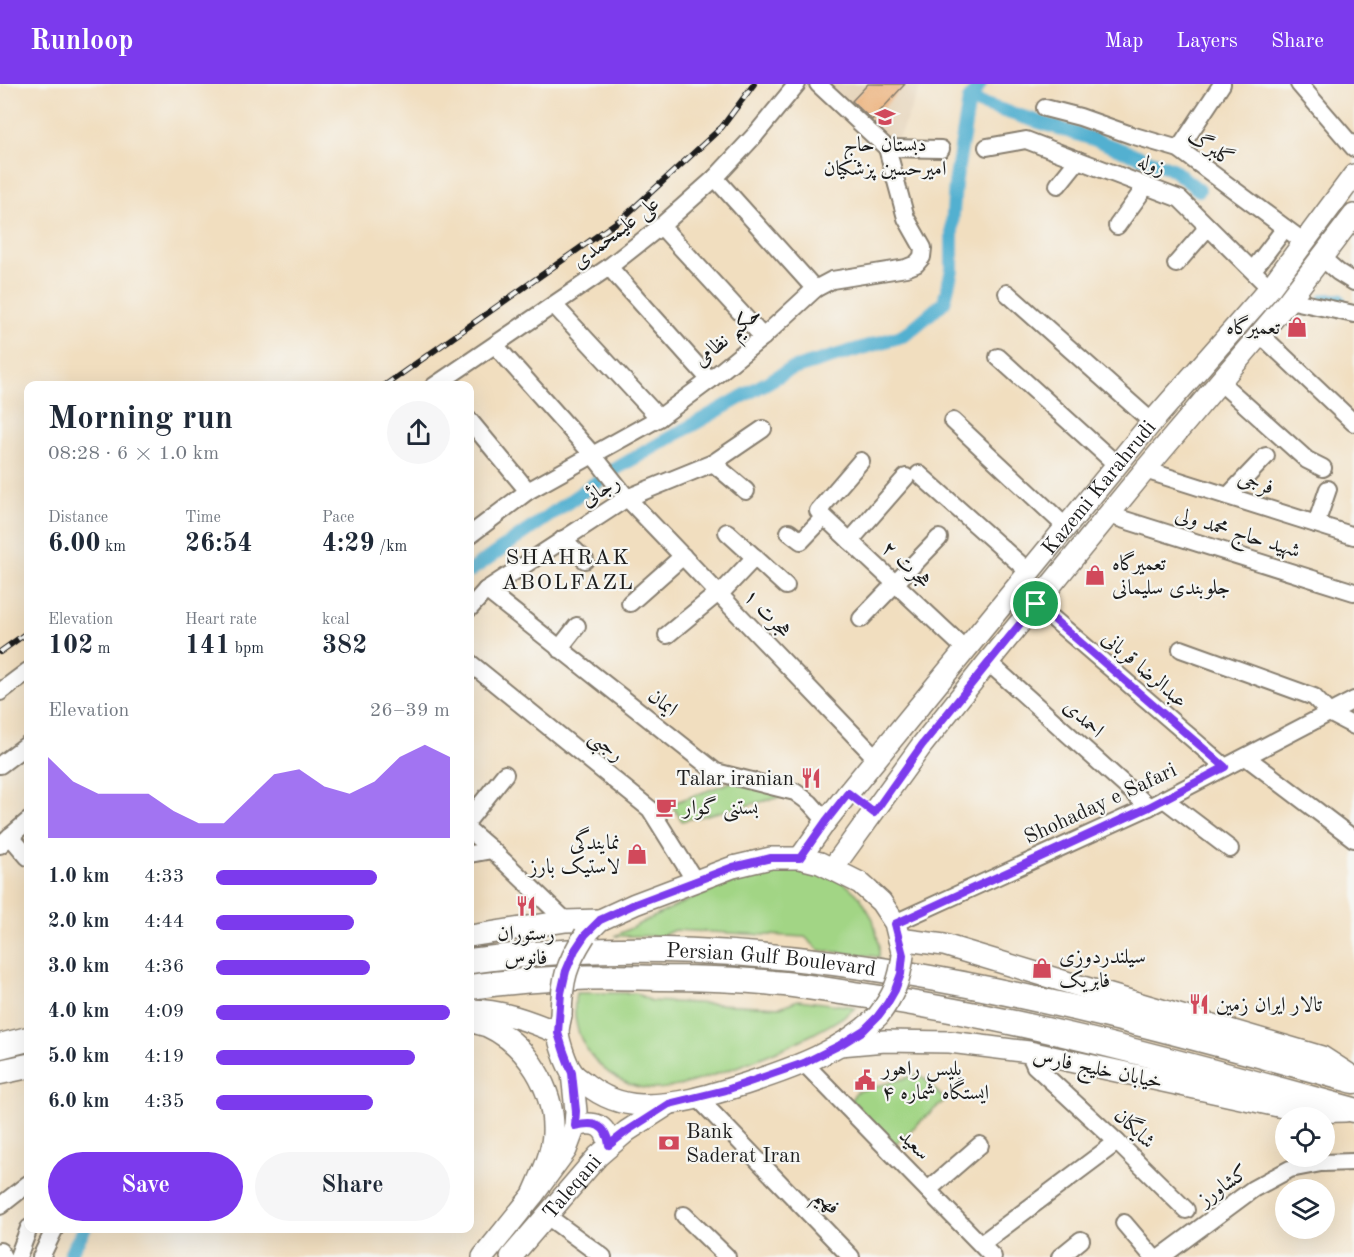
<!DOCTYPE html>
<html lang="en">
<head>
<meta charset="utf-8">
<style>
  body { margin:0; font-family:"Old Standard TT",Amiri,serif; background:#f6f6f7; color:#1f2937; height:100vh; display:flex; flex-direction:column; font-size:22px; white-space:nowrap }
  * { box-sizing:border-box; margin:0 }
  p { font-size:20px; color:#747a83 }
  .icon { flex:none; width:33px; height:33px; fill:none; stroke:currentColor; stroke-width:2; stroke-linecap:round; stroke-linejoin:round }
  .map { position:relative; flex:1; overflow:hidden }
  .drawer { position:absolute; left:24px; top:297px; width:450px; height:852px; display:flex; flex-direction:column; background:#fff; border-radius:12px; box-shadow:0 6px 24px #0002 }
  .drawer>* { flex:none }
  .buttons { position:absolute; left:1275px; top:1023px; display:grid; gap:12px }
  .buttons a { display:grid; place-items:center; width:60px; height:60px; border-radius:50%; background:#fff; box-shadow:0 6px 24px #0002; font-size:30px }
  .pin { position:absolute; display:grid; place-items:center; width:51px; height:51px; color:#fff; margin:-26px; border:3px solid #fff; border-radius:50%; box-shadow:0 2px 6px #0007 }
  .round { display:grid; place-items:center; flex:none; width:63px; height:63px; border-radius:32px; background:#f6f6f7 }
  .overview { display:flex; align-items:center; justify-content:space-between; height:102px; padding:0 24px }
  h1 { font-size:33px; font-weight:700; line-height:45px }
  .figures { display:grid; grid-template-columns:repeat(3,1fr); gap:9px; height:102px; padding:6px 24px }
  .figures div { display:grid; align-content:center }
  .figures b { font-size:26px; font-weight:700 }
  .figures small { font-size:16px; font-weight:400 }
  .figures p { font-size:16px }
  .chart { height:168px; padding:12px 24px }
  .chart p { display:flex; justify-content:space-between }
  .chart svg { width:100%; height:108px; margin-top:6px; fill:#7c3aed; opacity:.7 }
  .button { display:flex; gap:12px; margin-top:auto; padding:12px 24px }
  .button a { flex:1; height:69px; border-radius:36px; background:#7c3aed; color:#fff; font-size:24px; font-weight:700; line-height:69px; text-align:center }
  .button a+a { background:#f6f6f7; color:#1f2937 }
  ul { padding:0 24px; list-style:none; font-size:20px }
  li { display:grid; grid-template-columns:96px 72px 1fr; align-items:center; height:45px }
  li i { height:15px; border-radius:8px; background:#7c3aed }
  header { display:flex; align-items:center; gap:36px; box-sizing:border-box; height:84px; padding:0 30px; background:#7c3aed; color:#fff }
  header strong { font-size:28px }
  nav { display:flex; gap:33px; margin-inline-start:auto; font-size:21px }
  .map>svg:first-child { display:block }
  .built { fill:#e4d0b4 }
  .green { fill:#a2d585; stroke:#5f7850; stroke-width:1.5 }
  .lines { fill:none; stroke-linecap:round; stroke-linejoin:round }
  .canal { stroke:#52b0d0; stroke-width:14 }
  .building { fill:#ebac72 }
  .minor-casing { stroke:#867d6e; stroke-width:20 }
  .major-casing { stroke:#867d6e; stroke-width:24 }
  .highway-casing { stroke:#867d6e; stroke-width:27 }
  .minor { stroke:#fff; stroke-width:16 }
  .major { stroke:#fff; stroke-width:21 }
  .highway { stroke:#fff; stroke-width:24 }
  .rail-casing { stroke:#1c1c1c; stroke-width:6 }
  .rail { stroke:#f6f6f2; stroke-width:4; stroke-dasharray:11; stroke-linecap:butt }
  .major-bridge-casing { stroke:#867d6e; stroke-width:24; stroke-linecap:butt }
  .major-bridge { stroke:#fff; stroke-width:21 }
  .route-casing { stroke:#fff; stroke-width:12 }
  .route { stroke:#7c3aed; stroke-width:8 }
  .labels { text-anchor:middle; stroke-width:4.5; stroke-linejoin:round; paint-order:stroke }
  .poi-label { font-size:21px; fill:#1c1c1c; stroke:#f6f6f2; text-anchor:start }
  .street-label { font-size:21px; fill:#1c1c1c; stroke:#f6f6f2 }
  .neighbourhood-label { font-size:22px; letter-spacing:1.5px; fill:#1c1c1c; stroke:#f6f6f2 }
</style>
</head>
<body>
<header>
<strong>Runloop</strong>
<nav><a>Map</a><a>Layers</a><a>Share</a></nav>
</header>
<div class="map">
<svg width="1354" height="1173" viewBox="0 0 1354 1173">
  <rect width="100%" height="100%" fill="#f6f6f2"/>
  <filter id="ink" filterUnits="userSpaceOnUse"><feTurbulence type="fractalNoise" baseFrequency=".0167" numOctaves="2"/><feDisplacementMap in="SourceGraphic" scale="12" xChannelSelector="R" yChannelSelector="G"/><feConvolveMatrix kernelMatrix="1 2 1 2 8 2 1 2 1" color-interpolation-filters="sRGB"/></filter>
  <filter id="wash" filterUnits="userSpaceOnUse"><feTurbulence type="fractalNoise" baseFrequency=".008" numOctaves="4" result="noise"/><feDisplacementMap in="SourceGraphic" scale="24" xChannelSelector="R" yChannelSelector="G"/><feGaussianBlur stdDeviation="1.35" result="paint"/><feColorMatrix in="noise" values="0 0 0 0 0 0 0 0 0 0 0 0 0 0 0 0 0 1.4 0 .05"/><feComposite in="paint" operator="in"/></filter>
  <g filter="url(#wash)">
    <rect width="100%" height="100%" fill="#f1debf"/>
    <polygon class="built" points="827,0 915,0 920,5 895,61"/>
    <g class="green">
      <polygon points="734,697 789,711 682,737 671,720"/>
      <path d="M791,784h13l37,12 19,17 13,22 6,25v13l-60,-7 -14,-13 -131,-7 -13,6h-46c54,-27 115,-59 176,-68z"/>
      <path d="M576,909h60l15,8 129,6 18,-7 58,7c-13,12 -28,19 -43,27 -33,17 -67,30 -102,42 -19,6 -38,13 -58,13 -25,-1 -48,-15 -63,-35 -13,-17 -18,-39 -14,-61z"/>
      <polygon points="920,990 945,1016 894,1061 851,1016 856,1008"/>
    </g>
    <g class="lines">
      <g class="canal">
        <polyline points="969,16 1093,55 1172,85 1199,106"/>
        <polyline points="1325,216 1339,216"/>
        <polyline points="470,487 617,384 789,286 905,251 944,218 952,186 952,143 955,100 969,16 980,0"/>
        <polyline points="70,1173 71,1168 85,1144"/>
      </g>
    </g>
    <g id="blocks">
      <polygon class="building" points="868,0 905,0 872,36 852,17"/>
    </g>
  </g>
  <g filter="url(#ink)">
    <use href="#blocks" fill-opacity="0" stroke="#867d6e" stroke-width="1.5"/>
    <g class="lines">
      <g class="minor-casing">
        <g id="minor">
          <polyline points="818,0 887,64 941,65"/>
          <polyline points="1299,0 1354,64"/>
          <polyline points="1045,24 1080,33 1131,51 1179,65 1304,158"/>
          <polyline points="987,63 1026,56 1180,115 1270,204"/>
          <polyline points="1179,65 1222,0"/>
          <polyline points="715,94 815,205"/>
          <polyline points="1058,101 1078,76"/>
          <polyline points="661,142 763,253"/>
          <polyline points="1117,142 1146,102"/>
          <polyline points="1321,173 1338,188 1354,198"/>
          <polyline points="1176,180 1208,143"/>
          <polyline points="609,183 710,296"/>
          <polyline points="1253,186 1285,144"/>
          <polyline points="1007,209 1152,338"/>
          <polyline points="1289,216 1354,230"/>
          <polyline points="554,221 659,334"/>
          <polyline points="1260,250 1354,339"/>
          <polyline points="495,261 593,371 627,414 877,675"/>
          <polyline points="998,273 1117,381"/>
          <polyline points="1220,298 1307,376 1323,384"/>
          <polyline points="434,302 609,183 661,142 715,94 756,50 797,0"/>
          <polyline points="470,337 528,407"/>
          <polyline points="953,337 1066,443"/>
          <polyline points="861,377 818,427 965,565"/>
          <polyline points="713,379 746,407"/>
          <polyline points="1145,386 1354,452"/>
          <polyline points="919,390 1029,488"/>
          <polyline points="1228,412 1266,372"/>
          <polyline points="1109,431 1354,508"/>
          <polyline points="1316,440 1328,405"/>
          <polyline points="727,448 786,502"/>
          <polyline points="789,448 801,457 824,433"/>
          <polyline points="470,451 528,407 659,334 710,296 763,253 815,205 832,196 906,184 916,180 922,173 923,164 906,134 887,64"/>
          <polyline points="563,455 585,476"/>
          <polyline points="850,457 906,393"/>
          <polyline points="486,506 716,688 795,708 810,719 826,737"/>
          <polyline points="720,510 755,473"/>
          <polyline points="630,519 683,472"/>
          <polyline points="1036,520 1225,683"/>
          <polyline points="470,524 486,506 627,414 713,379 763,345"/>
          <polyline points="861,535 939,454"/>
          <polyline points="667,551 718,509"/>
          <polyline points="559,565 577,542"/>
          <polyline points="1181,565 1314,613 1329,629 1354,642"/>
          <polyline points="988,578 1149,723"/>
          <polyline points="470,579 650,725 695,797"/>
          <polyline points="0,608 28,587"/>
          <polyline points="1246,673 1354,755"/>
          <polyline points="0,681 28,660"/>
          <polyline points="1164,715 1230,765"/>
          <polyline points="470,734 505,690"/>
          <polyline points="470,747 492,766 566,837"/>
          <polyline points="10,752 28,773"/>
          <polyline points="0,761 28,737"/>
          <polyline points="470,770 492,766"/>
          <polyline points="895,839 1149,723 1354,616"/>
          <polyline points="1029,968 1035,982 1117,1058 1186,1126"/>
          <polyline points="804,979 993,1173"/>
          <polyline points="698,1014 851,1173"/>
          <polyline points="928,1106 980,1061"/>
          <polyline points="0,1122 28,1100"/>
          <polyline points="684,1131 727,1173"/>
          <polyline points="547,1132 603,1173"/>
          <polyline points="1124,1139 1153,1173"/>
          <polyline points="981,1160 1117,1058"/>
          <polyline points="0,1167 3,1173"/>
          <polyline points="18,1173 29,1144"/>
          <polyline points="41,1173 55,1144"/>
          <polyline points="1060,1173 1081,1156"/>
          <polyline points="1161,1173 1253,1105 1290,1085 1321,1079 1354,1078"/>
        </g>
      </g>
      <g class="major-casing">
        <g id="major">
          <path id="s1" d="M800,774l26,-37 22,-28 304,-371 118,-134 84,-113"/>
          <polyline points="832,785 922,661 988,578 1145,386 1289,216 1354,131"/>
          <polyline points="585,851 600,836 635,820 733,783 771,774 800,774 820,779 860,799 881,818 895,839 902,868"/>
          <polyline points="470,852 566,837 600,836"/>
          <polyline points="899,855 944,861 1076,901 1322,973 1353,993"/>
          <path d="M470,926c31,0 60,11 88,23"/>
          <path d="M561,931c-1,5 -3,12 -3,18 1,9 8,31 14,39 3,5 9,8 14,12 15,12 34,20 55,21 37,1 72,-11 107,-22 46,-15 94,-32 130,-67"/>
          <path d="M470,937c5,2 12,3 17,5 40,18 68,64 66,108 -1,21 -12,42 -20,61"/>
          <polyline points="840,961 885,957 950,958 1029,968 1306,1028 1345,1027"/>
          <path d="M575,1042c19,-5 31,-2 34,19"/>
          <polyline points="483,1173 533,1111 566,1066 575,1042 576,1027 572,989"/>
          <path id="s2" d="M511,1173l87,-101 29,-25 42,-27"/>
        </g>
      </g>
      <g class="highway-casing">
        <g id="highway">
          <path id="s3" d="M470,877c301,-42 596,41 884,120"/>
          <path d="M470,903c62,-9 127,-11 190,-9 37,0 76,1 113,5 27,2 54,7 81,11 170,24 335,71 500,116"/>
          <polyline points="0,962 28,955"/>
          <polyline points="0,988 28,982"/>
        </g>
      </g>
      <use href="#minor" class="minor"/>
      <use href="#major" class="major"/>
      <use href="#highway" class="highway"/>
      <g class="rail-casing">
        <g id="rail">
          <polyline points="384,302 624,133 722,43 754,0"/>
          <polyline points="0,568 28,548"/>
        </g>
      </g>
      <use href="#rail" class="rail"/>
      <g class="major-bridge-casing">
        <g id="major-bridge">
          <path d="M561,931c1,-36 5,-50 24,-80"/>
          <path d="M878,932c15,-20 22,-35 25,-61"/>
        </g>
      </g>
      <use href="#major-bridge" class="major-bridge"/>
    </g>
  </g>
  <g class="lines" filter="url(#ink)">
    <g class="route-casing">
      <path id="route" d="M1036,520l189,163 -76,40 -254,117 8,31 -2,19 -6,16 -8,14 -9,12 -14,14 -24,15 -36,18 -78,27 -57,14 -42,27 -18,14c-3,-21 -15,-24 -34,-19l1,-15 -4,-38 -8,-21 -6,-19 3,-40 5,-22 9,-21 10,-15 15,-15 35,-16 98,-37 38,-9h29l26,-37 22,-28 26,20 48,-68z"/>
    </g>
    <use href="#route" class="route"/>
  </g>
  <defs>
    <g id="school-bare" transform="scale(1.62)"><path d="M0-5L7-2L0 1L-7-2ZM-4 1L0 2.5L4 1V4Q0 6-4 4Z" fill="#d1495b" stroke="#f6f6f2" stroke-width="2.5" paint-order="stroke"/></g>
    <g id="shop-bare" transform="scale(1.62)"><path d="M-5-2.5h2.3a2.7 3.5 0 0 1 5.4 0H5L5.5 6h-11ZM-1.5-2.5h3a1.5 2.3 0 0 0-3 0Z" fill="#d1495b" stroke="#f6f6f2" stroke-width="2.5" paint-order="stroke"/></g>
    <g id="restaurant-bare" transform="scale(1.62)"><path d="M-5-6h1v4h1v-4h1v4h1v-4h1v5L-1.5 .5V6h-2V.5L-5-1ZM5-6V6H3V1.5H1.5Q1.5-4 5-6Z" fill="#d1495b" stroke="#f6f6f2" stroke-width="2.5" paint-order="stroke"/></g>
    <g id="cafe-bare" transform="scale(1.62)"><path d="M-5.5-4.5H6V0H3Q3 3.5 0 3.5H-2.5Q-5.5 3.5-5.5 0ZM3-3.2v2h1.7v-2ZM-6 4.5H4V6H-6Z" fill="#d1495b" stroke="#f6f6f2" stroke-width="2.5" paint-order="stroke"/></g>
    <g id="civic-bare" transform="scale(1.62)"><path d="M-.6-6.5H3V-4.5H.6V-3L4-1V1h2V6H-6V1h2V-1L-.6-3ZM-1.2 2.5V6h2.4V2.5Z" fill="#d1495b" stroke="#f6f6f2" stroke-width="2.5" paint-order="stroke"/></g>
    <g id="bank-bare" transform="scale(1.62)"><path d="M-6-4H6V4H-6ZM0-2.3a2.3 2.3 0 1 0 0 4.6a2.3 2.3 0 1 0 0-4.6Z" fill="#d1495b" stroke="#f6f6f2" stroke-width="2.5" paint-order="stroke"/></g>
  </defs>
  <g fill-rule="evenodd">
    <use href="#school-bare" x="885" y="33"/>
    <use href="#shop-bare" x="1297" y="243"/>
    <use href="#shop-bare" x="1095" y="491"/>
    <use href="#restaurant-bare" x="811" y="694"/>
    <use href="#cafe-bare" x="666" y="723"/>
    <use href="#shop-bare" x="637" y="770"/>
    <use href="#restaurant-bare" x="526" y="822"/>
    <use href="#shop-bare" x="1042" y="884"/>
    <use href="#restaurant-bare" x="1199" y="920"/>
    <use href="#civic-bare" x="865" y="996"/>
    <use href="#bank-bare" x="669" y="1059"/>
  </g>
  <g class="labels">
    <g class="poi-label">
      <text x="885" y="67" text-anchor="middle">دبستان حاج<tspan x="885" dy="24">امیرحسین پزشکیان</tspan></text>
      <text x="1280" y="250" text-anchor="end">تعمیرگاه</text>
      <text x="1112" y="486">تعمیرگاه<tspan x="1112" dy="24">جلوبندی سلیمانی</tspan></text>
      <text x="794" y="701" text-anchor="end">Talar iranian</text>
      <text x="683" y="730">بستنی گوار</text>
      <text x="620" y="765" text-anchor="end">نمایندگی<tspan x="620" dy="24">لاستیک بارز</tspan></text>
      <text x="526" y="856" text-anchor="middle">رستوران<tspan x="526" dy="24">فانوس</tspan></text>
      <text x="1059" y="879">سیلندردوزی<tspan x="1059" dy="24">فابریک</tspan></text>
      <text x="1216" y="927">تالار ایران زمین</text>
      <text x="882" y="991">پلیس راهور<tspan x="882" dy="24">ایستگاه شماره ۴</tspan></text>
      <text x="686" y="1054">Bank<tspan x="686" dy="24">Saderat Iran</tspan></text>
    </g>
    <g class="street-label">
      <text transform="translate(1211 63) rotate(34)" y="7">گلبرگ</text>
      <text transform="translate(1152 80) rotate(21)" y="7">زوله</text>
      <text transform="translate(615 148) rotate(-38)" y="7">علی علیمحمدی</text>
      <text transform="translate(727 252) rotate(-40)" y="7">حکیم نظامی</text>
      <text transform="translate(1256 398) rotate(18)" y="7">فرجی</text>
      <text dy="7" stroke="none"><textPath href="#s1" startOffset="476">Kazemi Karahrudi</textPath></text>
      <text transform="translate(600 406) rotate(-31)" y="7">رجائی</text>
      <text transform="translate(1238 448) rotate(17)" y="7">شهید حاج محمد ولی</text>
      <text transform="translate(907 480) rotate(43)" y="7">هجرت ۲</text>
      <text transform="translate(768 529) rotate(46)" y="7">هجرت ۱</text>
      <text transform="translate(1145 585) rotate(41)" y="7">عبدالرضا قربانی</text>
      <text transform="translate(663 618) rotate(38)" y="7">ایمان</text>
      <text transform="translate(1084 634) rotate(42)" y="7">احمدی</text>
      <text transform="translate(607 661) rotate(39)" y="7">رجبی</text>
      <text transform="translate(1100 719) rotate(-25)" y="7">Shohaday e Safari</text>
      <text dy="7" stroke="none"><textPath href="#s3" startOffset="302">Persian Gulf Boulevard</textPath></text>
      <text transform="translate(1098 984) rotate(12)" y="7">خیابان خلیج فارس</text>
      <text transform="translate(1135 1044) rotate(44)" y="7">شایگان</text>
      <text transform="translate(915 1060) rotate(45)" y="7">سعید</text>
      <text transform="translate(1223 1101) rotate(-35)" y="7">کشاورز</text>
      <text dy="7" stroke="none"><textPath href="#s2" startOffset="93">Taleqani</textPath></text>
      <text transform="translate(828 1117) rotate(46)" y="7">فهیم</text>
    </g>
    <g class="neighbourhood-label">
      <text x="568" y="480">SHAHRAK<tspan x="568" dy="25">ABOLFAZL</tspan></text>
    </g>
  </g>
</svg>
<div class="buttons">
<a><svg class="icon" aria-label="locate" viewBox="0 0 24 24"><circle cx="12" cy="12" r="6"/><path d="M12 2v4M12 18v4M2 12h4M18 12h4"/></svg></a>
<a><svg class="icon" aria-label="layers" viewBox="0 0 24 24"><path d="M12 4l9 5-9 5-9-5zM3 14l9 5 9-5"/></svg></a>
</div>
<div class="pin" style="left:1036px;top:520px;background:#1e9e55"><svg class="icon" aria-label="arrive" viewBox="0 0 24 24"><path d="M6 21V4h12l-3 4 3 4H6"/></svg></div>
<section class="drawer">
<div class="overview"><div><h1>Morning run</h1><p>08:28 · 6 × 1.0 km</p></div><a class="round"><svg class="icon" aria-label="share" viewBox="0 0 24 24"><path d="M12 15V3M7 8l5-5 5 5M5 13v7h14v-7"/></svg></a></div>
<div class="figures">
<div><p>Distance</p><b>6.00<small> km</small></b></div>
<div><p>Time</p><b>26:54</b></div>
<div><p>Pace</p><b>4:29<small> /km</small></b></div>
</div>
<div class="figures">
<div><p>Elevation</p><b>102<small> m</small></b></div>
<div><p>Heart rate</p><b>141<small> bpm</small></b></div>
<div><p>kcal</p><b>382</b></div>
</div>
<div class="chart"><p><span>Elevation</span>26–39 m</p>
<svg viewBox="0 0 160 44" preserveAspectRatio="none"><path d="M0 44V11L10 21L20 26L30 26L40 26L50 33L60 38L70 38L80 28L90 18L100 16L110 23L120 26L130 21L140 11L150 6L160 11V44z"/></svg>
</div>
<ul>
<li><b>1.0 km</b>4:33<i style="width:69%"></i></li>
<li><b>2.0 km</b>4:44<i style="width:59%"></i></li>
<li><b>3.0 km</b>4:36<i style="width:66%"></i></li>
<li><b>4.0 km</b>4:09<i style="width:100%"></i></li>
<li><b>5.0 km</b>4:19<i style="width:85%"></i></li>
<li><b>6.0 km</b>4:35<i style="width:67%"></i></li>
</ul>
<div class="button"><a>Save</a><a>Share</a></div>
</section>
</div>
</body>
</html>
